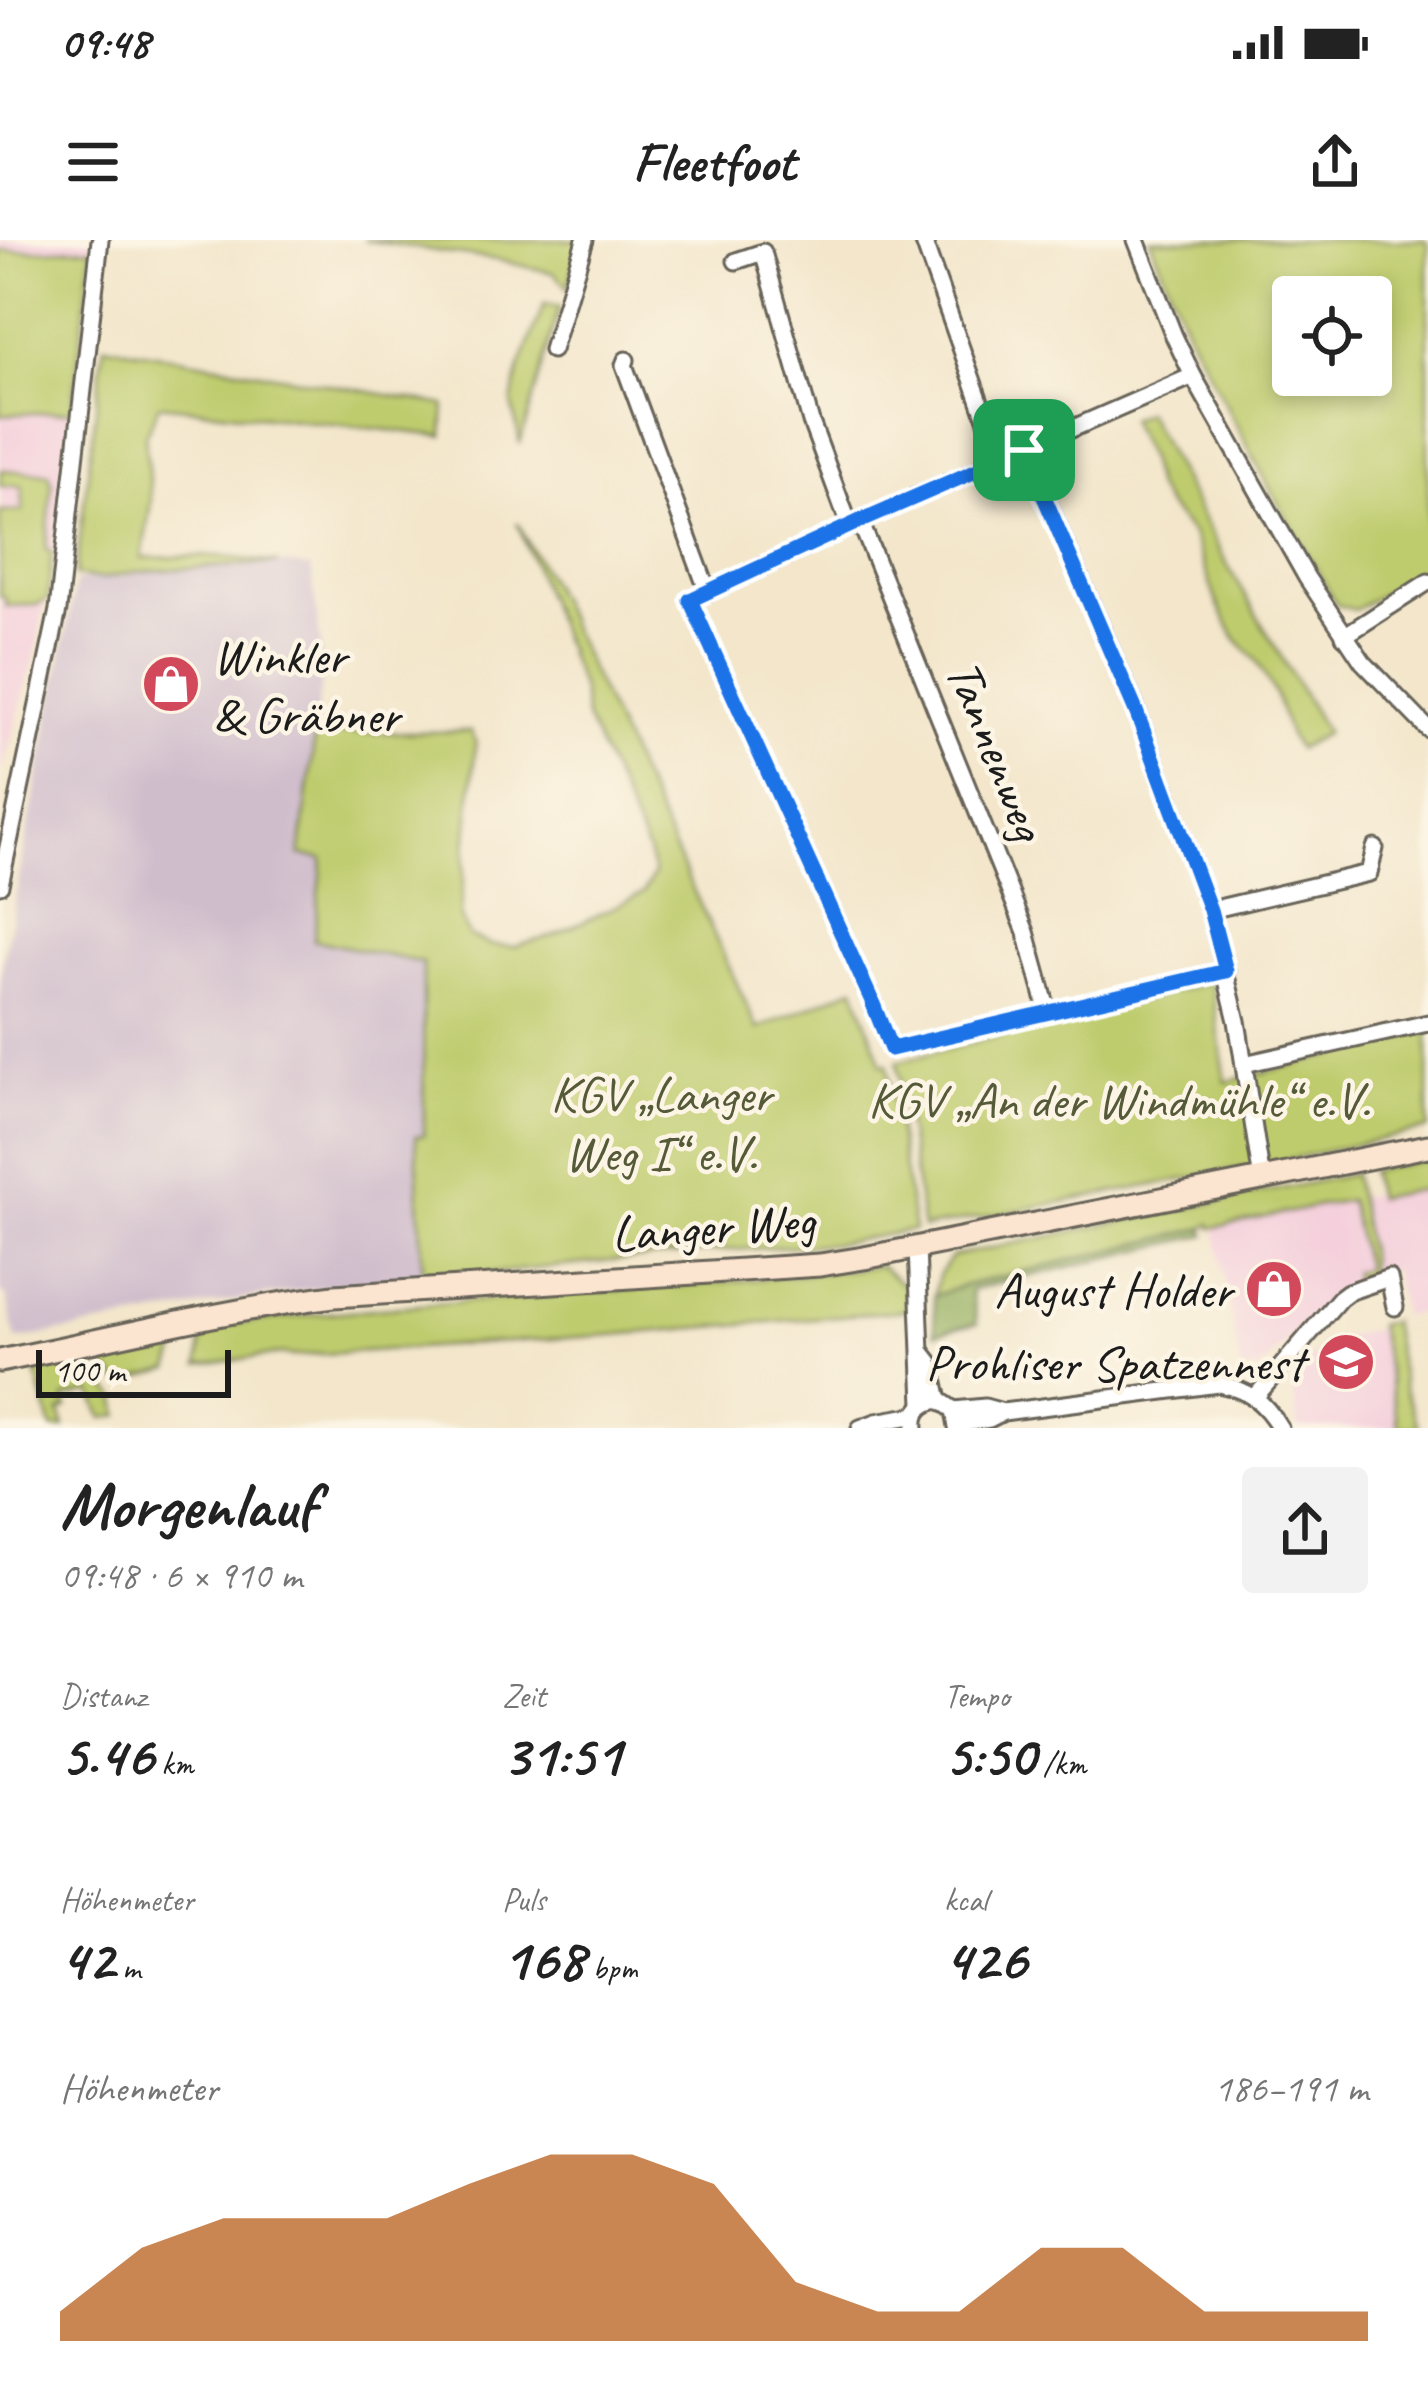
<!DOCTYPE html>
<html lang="de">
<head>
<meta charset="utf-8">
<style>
  body { margin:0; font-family:Caveat,sans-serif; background:#f2f2f2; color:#222; height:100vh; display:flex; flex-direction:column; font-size:45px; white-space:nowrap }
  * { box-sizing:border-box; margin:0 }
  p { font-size:39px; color:#767676 }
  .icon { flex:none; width:66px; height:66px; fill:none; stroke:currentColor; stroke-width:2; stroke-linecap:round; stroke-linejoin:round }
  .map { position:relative; height:1188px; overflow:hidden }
  .drawer { display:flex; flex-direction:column; background:#fff; flex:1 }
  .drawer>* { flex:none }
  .tools { position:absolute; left:1272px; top:36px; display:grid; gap:24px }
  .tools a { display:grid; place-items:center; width:120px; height:120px; border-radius:12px; background:#fff; box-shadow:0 6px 18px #0003; font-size:60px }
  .scale { position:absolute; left:36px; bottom:30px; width:195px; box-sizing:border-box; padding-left:12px; border:6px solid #1c1c1c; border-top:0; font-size:33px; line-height:42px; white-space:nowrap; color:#1c1c1c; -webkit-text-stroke:9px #fcf5e5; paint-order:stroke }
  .pin { position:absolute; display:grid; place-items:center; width:102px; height:102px; color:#fff; margin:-51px; border-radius:24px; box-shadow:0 6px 18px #0006 }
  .round { display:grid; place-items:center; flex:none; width:126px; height:126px; border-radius:12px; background:#f2f2f2 }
  .head { display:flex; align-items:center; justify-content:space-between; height:204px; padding:0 60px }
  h1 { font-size:66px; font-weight:700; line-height:90px }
  .stats { display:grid; grid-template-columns:repeat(3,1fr); gap:18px; height:204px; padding:12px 60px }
  .stats div { display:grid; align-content:center }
  .stats b { font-size:60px; font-weight:700 }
  .stats small { font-size:33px; font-weight:400 }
  .stats p { font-size:33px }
  .chart { height:336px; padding:24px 60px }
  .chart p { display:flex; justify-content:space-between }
  .chart svg { width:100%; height:216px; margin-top:12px; fill:#b45309; opacity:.7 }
  .status { display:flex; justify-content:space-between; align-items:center; height:84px; padding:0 60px; background:#fff; direction:ltr }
  .status svg { height:33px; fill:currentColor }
  header { display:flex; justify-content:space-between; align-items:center; height:156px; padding:0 60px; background:#fff; font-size:54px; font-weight:700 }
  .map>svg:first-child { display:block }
  .built { fill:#f4cfdc }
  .industrial { fill:#d0bdcc }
  .green { fill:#bfcc6e; stroke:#6e7445; stroke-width:3; fill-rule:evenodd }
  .forest { fill:#97b061; stroke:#5a663e; stroke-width:3 }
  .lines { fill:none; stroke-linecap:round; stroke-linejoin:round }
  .minor-casing { stroke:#676359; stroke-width:21 }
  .secondary-casing { stroke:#676359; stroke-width:27 }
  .minor { stroke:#fff; stroke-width:15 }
  .secondary { stroke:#fce5d0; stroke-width:21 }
  .route-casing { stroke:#fff; stroke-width:24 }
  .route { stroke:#1a73e8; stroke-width:15 }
  .labels { text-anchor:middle; stroke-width:9; stroke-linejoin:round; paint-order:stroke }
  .poi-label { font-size:51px; fill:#1c1c1c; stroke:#fcf5e5; text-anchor:end }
  .street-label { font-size:51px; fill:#1c1c1c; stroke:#fcf5e5 }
  .park-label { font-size:51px; fill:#555a39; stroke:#fcf5e5 }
</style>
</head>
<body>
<div class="status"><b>09:48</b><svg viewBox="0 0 49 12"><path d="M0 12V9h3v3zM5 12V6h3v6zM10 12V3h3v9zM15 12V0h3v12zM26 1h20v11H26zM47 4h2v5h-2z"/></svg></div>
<header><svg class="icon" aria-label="menu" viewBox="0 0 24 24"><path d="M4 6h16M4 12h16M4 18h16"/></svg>Fleetfoot<svg class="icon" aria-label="share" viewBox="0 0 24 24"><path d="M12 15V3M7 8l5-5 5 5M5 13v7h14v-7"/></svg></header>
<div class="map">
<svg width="1428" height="1188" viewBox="0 0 1428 1188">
  <rect width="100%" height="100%" fill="#fcf5e5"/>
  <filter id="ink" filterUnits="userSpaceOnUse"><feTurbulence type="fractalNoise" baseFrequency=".00833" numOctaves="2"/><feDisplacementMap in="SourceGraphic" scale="24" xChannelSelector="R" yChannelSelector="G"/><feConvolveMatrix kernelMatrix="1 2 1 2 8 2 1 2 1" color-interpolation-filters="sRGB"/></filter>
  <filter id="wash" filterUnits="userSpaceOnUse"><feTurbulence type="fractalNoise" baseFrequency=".004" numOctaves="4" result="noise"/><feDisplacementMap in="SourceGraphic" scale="48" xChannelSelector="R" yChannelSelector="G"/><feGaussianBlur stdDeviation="2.7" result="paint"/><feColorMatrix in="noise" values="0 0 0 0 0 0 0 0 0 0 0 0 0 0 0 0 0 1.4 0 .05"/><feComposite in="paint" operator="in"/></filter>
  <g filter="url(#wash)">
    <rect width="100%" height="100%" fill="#f3e6cb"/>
    <g class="built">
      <polygon points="0,0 92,0 52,323 34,421 2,529 0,529"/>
      <polygon points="1428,943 1428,1071 1403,1076 1393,1029 1362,1038 1337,1050 1260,1129 1241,1130 1215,987"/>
      <polygon points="1378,1088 1399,1188 1298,1188 1291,1142 1324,1103"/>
    </g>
    <polygon class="industrial" points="278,323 311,328 323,425 300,614 323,618 384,713 423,722 424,896 416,897 423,1040 330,1046 266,1055 16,1100 6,1055 0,1053 0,737 76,341 123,337 133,332"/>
    <g class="green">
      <polygon points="363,0 581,0 568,47 554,33 497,20"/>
      <path d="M1150,0h274l4,5v322l-73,43 -18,-5 -67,-116 -82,-156zM1371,57v78h-78v-78z"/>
      <polygon points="92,8 72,171 0,175 0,11"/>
      <polygon points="544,64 560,67 520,204 512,162 519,131"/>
      <polygon points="104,105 445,165 443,196 159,165 145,196 151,261 142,318 217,316 278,323 133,332 101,339 75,336"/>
      <polygon points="1146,172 1229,328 1326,493 1297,509 1290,498 1275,454 1256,420 1236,399 1219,368 1192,294 1166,265 1155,247 1149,222 1129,179"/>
      <polygon points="2,230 49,233 52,244 46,310 52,312 48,359 36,365 6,366 5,357 0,357 0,272 23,271 22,246 0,246"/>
      <polygon points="517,282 551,345 758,789 855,747 882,825 887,824 914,990 834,1004 713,1011 423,1040 416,896 424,895 423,723 314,700 323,619 300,615 315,494 471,491 476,501 460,675 469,696 490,705 514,707 555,695 643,653 654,634 648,612 586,478 581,448"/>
      <polygon points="1211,742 1226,842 1428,791 1428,889 1272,923 923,988 897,822"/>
      <polygon points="1428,919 1428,948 1376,958 1370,931"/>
      <polygon points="1353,934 1368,1010 1370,1035 1354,1042 1353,1032 1365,1029 1349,960 1212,988 1210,984 1204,988 966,1045 934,1056 938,1035 952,1016"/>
      <path d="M880,1026l26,21 4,23 -298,25 -319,21 -11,-2 -83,11 4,-37c225,-31 452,-34 677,-62z"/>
      <polygon points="1391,1082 1403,1145 1419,1188 1399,1188 1378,1085"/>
      <polygon points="184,1091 170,1129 121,1143 88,1109"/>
      <polygon points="79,1119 116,1156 120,1175 103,1178 92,1152 65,1158 67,1168 60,1172 65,1188 52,1188 34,1127"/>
    </g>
    <polygon class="forest" points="1204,988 1206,995 971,1050 977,1083 935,1093 934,1056 966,1045"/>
  </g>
  <g filter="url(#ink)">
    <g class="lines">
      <g class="minor-casing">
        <g id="minor">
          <polyline points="923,0 1001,221"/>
          <polyline points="1136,0 1174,96 1193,136 1307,338 1363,422 1428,489"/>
          <polyline points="736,21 763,12 811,182 850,287"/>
          <polyline points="552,110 585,0"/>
          <polyline points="626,120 624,125 708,352"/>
          <polyline points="1193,136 860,281 690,360 871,759 891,809 1227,731"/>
          <polyline points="1025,210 1137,471 1210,670 1237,781 1262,940"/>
          <polyline points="860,281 1026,692 1048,772"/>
          <polyline points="1344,396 1428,342"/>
          <polyline points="0,645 58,370 100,0"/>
          <polyline points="1210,670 1369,633 1375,608"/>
          <polyline points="1244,824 1428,783"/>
          <polyline points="917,1007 923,1165"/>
          <polyline points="923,1113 930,1122 939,1160"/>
          <polyline points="1256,1156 1340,1058 1348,1052 1389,1038 1395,1067"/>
          <polyline points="954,1170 985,1167 1003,1172"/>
          <path d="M958,1184l31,-5 14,-7 215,-28c31,6 46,17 62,44"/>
          <polyline points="860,1188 876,1182 916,1175"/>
          <path d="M915,1188c-2,-17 8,-25 24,-28l15,10 3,18"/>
        </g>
      </g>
      <g class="secondary-casing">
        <path id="secondary" d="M0,1121c111,-22 221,-51 334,-65l486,-31 44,-7 564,-112"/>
      </g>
      <use href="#minor" class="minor"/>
      <use href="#secondary" class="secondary"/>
    </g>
  </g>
  <g class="lines" filter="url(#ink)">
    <g class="route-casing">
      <polygon id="route" points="1024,210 1136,471 1210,670 1226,731 891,809 871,759 690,360 860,281"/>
    </g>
    <use href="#route" class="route"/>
  </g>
  <defs>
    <g id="shop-disc" transform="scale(3)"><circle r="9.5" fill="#d1495b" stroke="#fcf5e5"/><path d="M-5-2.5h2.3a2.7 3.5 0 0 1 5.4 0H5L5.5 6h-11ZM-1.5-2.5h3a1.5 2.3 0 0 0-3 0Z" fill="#fff"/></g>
    <g id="school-disc" transform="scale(3)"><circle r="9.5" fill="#d1495b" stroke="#fcf5e5"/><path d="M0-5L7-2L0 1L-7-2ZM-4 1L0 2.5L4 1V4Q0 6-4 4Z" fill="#fff"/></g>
  </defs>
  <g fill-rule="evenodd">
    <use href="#shop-disc" x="171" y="444"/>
    <use href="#shop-disc" x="1274" y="1049"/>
    <use href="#school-disc" x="1346" y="1122"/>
  </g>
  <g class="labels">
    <g class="poi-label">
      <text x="213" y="433" text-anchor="start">Winkler<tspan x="213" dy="59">&amp; Gräbner</tspan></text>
      <text x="1232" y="1067">August Holder</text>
      <text x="1304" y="1140">Prohliser Spatzennest</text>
    </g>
    <g class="street-label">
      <text transform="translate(997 509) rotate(68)" y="18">Tannenweg</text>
      <text transform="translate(713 986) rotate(-4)" y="18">Langer Weg</text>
    </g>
    <g class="park-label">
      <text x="661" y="871">KGV „Langer<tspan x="661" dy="59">Weg I“ e.V.</tspan></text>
      <text x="1119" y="877">KGV „An der Windmühle“ e.V.</text>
    </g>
  </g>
</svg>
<div class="tools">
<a><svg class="icon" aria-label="locate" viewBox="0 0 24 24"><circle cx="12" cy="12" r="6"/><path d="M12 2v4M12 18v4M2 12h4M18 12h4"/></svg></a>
</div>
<div class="scale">100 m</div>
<div class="pin" style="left:1024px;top:210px;background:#1e9e55"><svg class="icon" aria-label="arrive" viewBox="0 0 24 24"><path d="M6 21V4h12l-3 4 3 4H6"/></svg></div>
</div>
<section class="drawer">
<div class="head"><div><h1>Morgenlauf</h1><p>09:48 · 6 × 910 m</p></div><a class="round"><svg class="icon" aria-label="share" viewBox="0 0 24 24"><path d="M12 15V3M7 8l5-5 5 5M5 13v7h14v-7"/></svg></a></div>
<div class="stats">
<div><p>Distanz</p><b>5.46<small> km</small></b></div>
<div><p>Zeit</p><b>31:51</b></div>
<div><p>Tempo</p><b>5:50<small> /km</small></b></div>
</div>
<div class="stats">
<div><p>Höhenmeter</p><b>42<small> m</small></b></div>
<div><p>Puls</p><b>168<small> bpm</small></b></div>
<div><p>kcal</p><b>426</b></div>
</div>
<div class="chart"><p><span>Höhenmeter</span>186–191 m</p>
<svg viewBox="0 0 160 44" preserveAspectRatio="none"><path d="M0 44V38L10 25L20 19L30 19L40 19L50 12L60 6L70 6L80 12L90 32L100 38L110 38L120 25L130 25L140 38L150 38L160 38V44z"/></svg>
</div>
</section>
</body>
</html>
